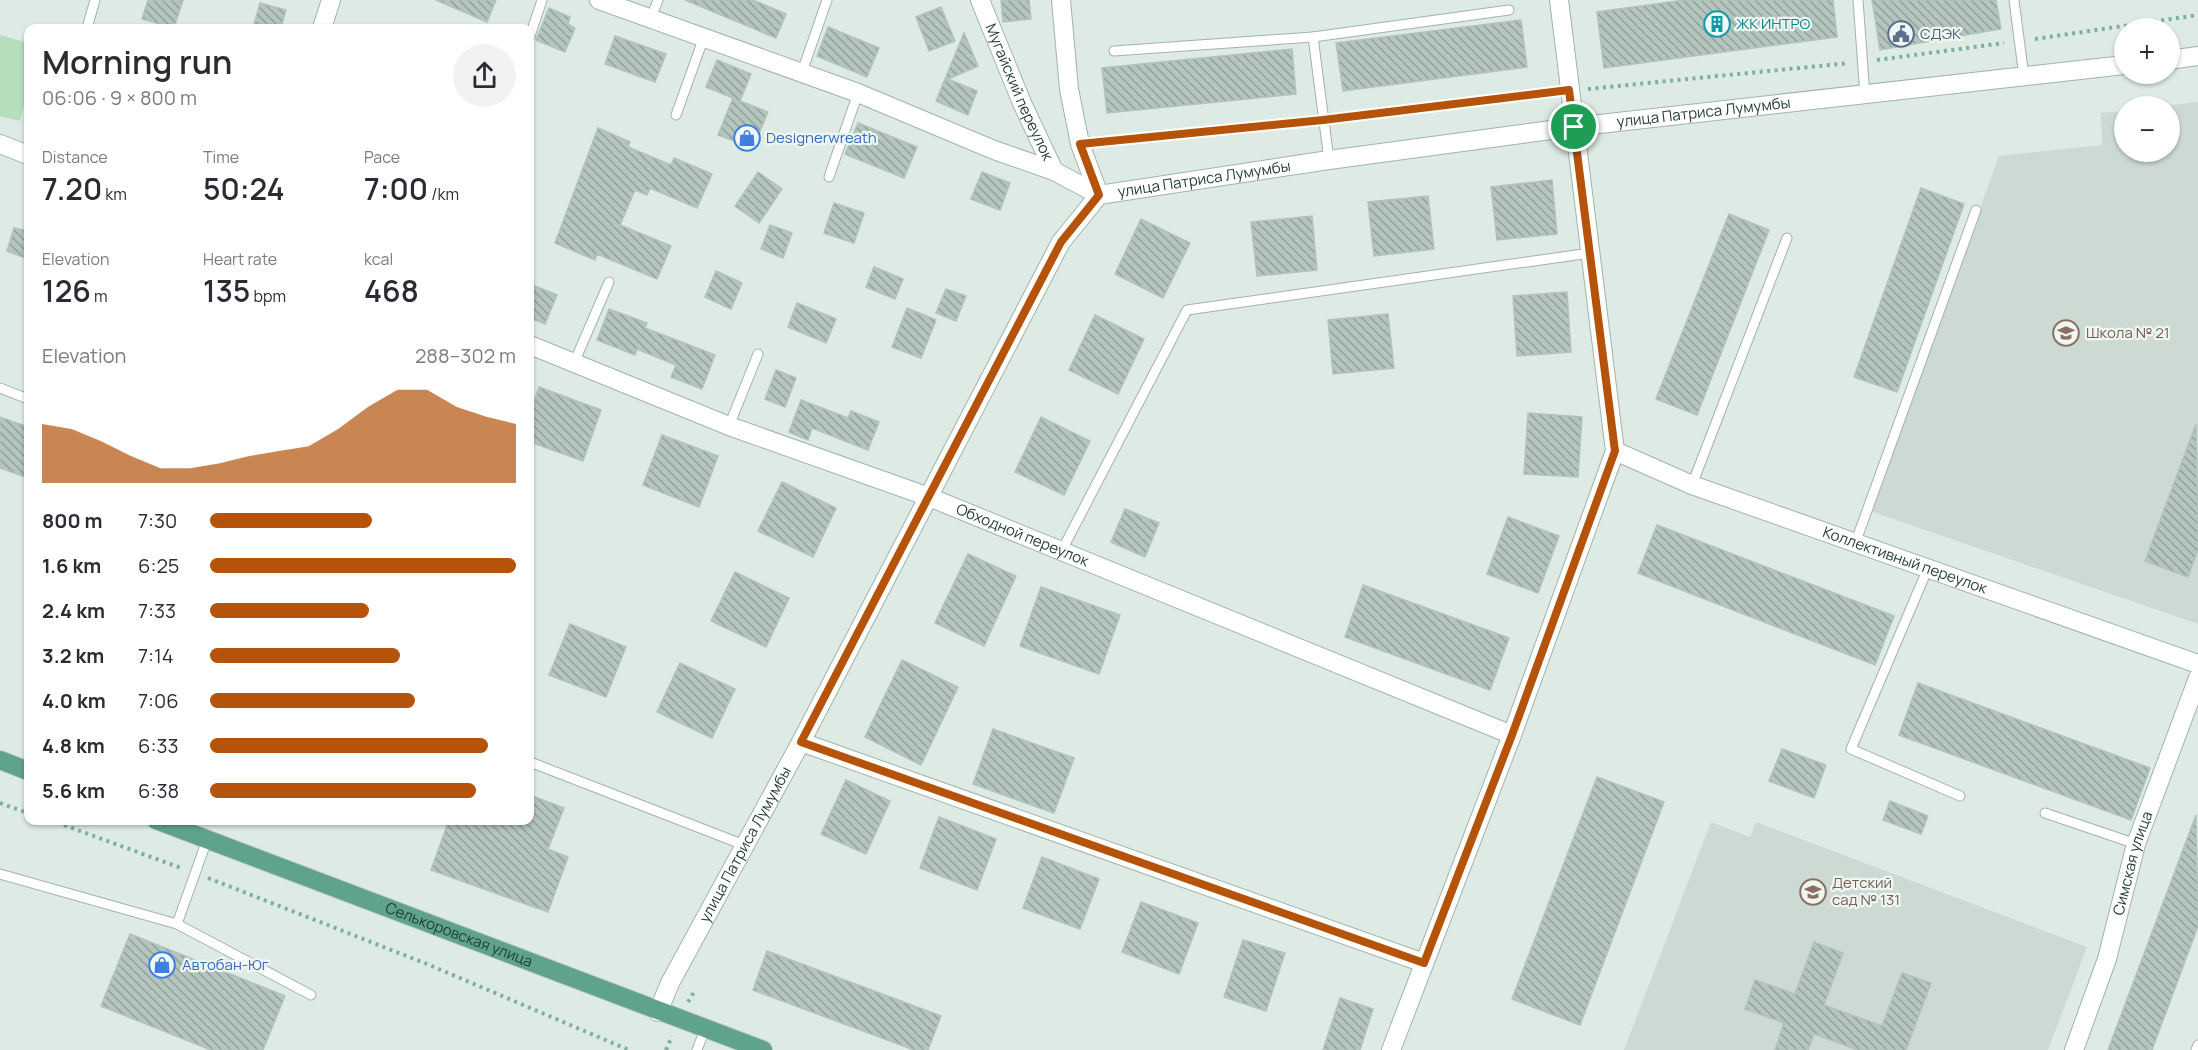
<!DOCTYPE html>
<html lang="en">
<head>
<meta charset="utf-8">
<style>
  body { margin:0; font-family:Manrope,sans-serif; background:#f2f2f3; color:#2b2b33; height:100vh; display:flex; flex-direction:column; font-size:22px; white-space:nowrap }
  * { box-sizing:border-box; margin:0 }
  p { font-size:20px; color:#7c7c81 }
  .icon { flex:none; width:33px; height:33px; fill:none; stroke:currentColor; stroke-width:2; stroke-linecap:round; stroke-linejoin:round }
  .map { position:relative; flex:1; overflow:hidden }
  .sheet { position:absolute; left:24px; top:24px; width:510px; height:801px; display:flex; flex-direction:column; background:#fff; border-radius:12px; box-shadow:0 2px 4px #0004 }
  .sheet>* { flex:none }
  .fabs { position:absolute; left:2114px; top:18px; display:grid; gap:12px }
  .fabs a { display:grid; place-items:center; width:66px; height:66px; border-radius:50%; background:#fff; box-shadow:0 2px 4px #0004; font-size:30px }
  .pin { position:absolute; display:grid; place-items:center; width:51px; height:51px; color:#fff; margin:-26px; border:3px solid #fff; border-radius:50%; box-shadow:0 2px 6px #0007 }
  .round { display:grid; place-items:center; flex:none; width:63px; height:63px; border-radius:32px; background:#f2f2f3 }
  .overview { display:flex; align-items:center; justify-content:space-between; height:102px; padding:0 18px }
  h1 { font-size:33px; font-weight:600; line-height:45px }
  .metrics { display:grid; grid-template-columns:repeat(3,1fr); gap:9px; height:102px; padding:6px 18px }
  .metrics div { display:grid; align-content:center }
  .metrics b { font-size:30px; font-weight:600 }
  .metrics small { font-size:16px; font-weight:400 }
  .metrics p { font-size:16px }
  .chart { height:168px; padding:12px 18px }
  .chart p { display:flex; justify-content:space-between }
  .chart svg { width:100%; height:108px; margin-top:6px; fill:#b45309; opacity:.7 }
  ul { padding:0 18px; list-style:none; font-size:20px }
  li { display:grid; grid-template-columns:96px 72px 1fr; align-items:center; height:45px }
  li i { height:15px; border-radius:8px; background:#b45309 }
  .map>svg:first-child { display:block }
  .built { fill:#ccdad3 }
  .pitch { fill:#b5debd }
  .building { fill:url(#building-back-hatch); stroke:#b0c4bb; stroke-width:1.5 }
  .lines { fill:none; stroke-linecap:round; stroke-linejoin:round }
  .service-casing { stroke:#a1b3ab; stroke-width:11 }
  .minor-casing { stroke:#a1b3ab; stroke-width:20 }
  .tertiary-casing { stroke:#a1b3ab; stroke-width:20 }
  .primary-casing { stroke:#c0c8c6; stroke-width:20 }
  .path { stroke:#7cb09d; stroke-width:4; stroke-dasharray:3 4.5; stroke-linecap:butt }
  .service { stroke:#fff; stroke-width:9 }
  .minor { stroke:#fff; stroke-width:18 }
  .tertiary { stroke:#fff; stroke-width:18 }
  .primary { stroke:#60a38d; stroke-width:18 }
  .route-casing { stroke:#fff; stroke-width:12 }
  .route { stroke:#b45309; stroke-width:8 }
  .labels { text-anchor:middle; stroke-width:4.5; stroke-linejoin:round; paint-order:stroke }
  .culture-label { font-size:15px; fill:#0d838f; stroke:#eef7f2; text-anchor:start }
  .service-label { font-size:15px; fill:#4e5e75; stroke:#eef7f2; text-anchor:start }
  .street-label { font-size:15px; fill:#1f3b32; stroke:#eef7f2 }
  .shop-label { font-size:15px; fill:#366cbe; stroke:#eef7f2; text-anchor:start }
  .education-label { font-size:15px; fill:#785e54; stroke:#eef7f2; text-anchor:start }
</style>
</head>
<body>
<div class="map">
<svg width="2198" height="1050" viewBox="0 0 2198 1050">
  <defs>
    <pattern id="building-back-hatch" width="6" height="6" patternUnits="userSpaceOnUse" patternTransform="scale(1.5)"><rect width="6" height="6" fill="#b3c5bd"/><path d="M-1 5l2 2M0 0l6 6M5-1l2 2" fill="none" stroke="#91a19a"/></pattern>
  </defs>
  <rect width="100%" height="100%" fill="#deebe4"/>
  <g class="built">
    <polygon points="2198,102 2198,624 1870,511 1999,156 2102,145 2101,113 2124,111 2124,152 2169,152 2169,106 2162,106"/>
    <polygon points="1711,822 1750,837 1756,822 2087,947 2048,1050 1624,1050"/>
  </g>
  <polygon class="pitch" points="0,35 28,43 28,89 20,121 0,116"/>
  <g class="building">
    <polygon points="148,0 183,0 174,28 142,19"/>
    <polygon points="436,0 496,0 487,22"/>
    <polygon points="685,0 753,0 786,14 776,38"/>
    <polygon points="1001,0 1029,0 1031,19 1003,22"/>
    <polygon points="1685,0 1833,0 1837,37 1604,68 1597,12"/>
    <polygon points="1872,0 1996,0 2001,29 1880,50"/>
    <polygon points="260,3 286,10 281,28 253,28"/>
    <polygon points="941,7 955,41 929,51 916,17"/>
    <polygon points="549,8 570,17 568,24 575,28 565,52 536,40"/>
    <polygon points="1521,20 1527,67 1343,91 1336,43"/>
    <polygon points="828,27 879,48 867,77 817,56"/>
    <polygon points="964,33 978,66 948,79 977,91 968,115 936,101"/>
    <polygon points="615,36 666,54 655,82 605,64"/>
    <polygon points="1292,49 1296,94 1107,113 1102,68"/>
    <polygon points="717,60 751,74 740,101 768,112 753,148 718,135 733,98 706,87"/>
    <polygon points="858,123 917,147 904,178 845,154"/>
    <polygon points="598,128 630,142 628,147 671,165 674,158 712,174 697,208 650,188 647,195 635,190 620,225 671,246 657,279 597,254 595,260 555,243"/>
    <polygon points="758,172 782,189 759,223 735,206"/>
    <polygon points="982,172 1010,183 1000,210 971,199"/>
    <polygon points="1552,180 1557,234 1497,240 1491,187"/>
    <polygon points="1921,188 1964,204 1897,392 1854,377"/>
    <polygon points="1428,196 1434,249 1374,256 1368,202"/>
    <polygon points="834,203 864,213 854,243 824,233"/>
    <polygon points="1729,214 1769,230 1697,415 1656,399"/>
    <polygon points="1312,216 1317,270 1257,276 1251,222"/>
    <polygon points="1141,219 1190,243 1163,298 1115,274"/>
    <polygon points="770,225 792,233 783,258 761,249"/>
    <polygon points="14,228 28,231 28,259 7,251"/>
    <polygon points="874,267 903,279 895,299 866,287"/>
    <polygon points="716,271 742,283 731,309 705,297"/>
    <polygon points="530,284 557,295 545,324 530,318"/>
    <polygon points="946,289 966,296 956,321 936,313"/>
    <polygon points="1567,292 1571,352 1517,356 1513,296"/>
    <polygon points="797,303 836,319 826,343 788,327"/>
    <polygon points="907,308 936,320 921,358 892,347"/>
    <polygon points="609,309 647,323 645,328 715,355 702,389 671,377 676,365 637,349 635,355 597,340"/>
    <polygon points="1388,314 1394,368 1333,374 1328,320"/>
    <polygon points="1095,315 1144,339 1118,394 1069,370"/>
    <polygon points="776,370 796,378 785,407 765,399"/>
    <polygon points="539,387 601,410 583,461 530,442 530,414"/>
    <polygon points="801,400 848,418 851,411 879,422 868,450 812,428 808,440 789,432"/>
    <polygon points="1528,413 1582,417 1578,477 1524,474"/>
    <polygon points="0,417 28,427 28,478 0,468"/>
    <polygon points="1041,417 1090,441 1064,495 1015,472"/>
    <polygon points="2196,424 2198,549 2188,577 2145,561"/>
    <polygon points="662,435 718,456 699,507 643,485"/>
    <polygon points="782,482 836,508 813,557 758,531"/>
    <polygon points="1125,509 1159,523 1145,557 1111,542"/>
    <polygon points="1508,517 1559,536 1538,593 1487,574"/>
    <polygon points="1657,525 1894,616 1875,665 1638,573"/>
    <polygon points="968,554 1016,576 984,646 935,623"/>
    <polygon points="735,572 789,598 766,647 711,621"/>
    <polygon points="1363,585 1509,638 1490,690 1345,637"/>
    <polygon points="1041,587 1120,615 1099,674 1020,646"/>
    <polygon points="570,624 626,647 606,697 549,675"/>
    <polygon points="902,660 958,687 921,765 865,737"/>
    <polygon points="680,663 735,689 712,738 657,712"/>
    <polygon points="1918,683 2150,768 2131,820 1899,735"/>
    <polygon points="993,729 1074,758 1054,813 973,784"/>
    <polygon points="1782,749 1826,765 1814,798 1769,781"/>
    <polygon points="1597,777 1664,802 1580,1025 1512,999"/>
    <polygon points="846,780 890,801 866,854 821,834"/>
    <polygon points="530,795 564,808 548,849 568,857 548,912 431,870 449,820 530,820"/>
    <polygon points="1890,801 1928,816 1921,834 1883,820"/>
    <polygon points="2196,815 2198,926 2152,1050 2108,1050"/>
    <polygon points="939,817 996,839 977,890 920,868"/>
    <polygon points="1042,857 1099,879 1080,929 1023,908"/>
    <polygon points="1141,902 1198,923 1179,974 1122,952"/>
    <polygon points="130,934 285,996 263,1050 211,1050 101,1006"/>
    <polygon points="1243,940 1285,953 1266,1011 1224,997"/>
    <polygon points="1814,942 1843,953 1824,1005 1882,1026 1902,973 1931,983 1906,1050 1858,1050 1814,1034 1808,1050 1775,1050 1784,1023 1745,1009 1755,980 1795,994"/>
    <polygon points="767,951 941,1016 928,1050 914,1050 753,990"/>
    <polygon points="1340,998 1373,1009 1360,1050 1323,1050"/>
  </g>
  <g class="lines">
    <g class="service-casing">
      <g id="service">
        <polyline points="1858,0 1865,96"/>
        <polyline points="2014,0 2024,77"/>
        <polyline points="651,18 658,0"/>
        <polyline points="87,28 95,0"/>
        <polyline points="530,36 542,0"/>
        <polyline points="1114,51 1313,37"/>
        <polyline points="802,72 827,0"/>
        <polyline points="676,115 704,37"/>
        <polyline points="1329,160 1313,37 1509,10"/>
        <polyline points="829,177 858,93"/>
        <polyline points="574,363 609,282"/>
        <polyline points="0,388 28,399"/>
        <polyline points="729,426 758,354"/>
        <polyline points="1692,485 1787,238"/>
        <polyline points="1856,541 1976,210"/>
        <polyline points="1061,552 1187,310 1590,253"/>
        <polyline points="1928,568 1851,749 1960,796"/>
        <polyline points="530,762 744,845"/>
        <polyline points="2045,813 2136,844"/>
        <polyline points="0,874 177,924 311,995"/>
        <polyline points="177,924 207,840"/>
        <polyline points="697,1050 705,1029"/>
        <polyline points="2196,1050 2198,1045"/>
      </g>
    </g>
    <g class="minor-casing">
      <g id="minor">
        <polyline points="599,0 858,93 994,150 1054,171"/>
        <path id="s1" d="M980,0l42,103 32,68 45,24"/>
        <polyline points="1061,0 1069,89 1080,144 1099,195"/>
        <polyline points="322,28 331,0"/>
        <polyline points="0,144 28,155"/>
        <path id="s2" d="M530,345l199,81 200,71 583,238"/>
        <path id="s3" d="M1615,451l77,34 506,179"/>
        <polyline points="801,742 1424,963"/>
        <polyline points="1391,1050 1512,735 1615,451 1559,0"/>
        <path id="s4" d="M2074,1050l33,-91 29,-115 62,-166"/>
      </g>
    </g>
    <g class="tertiary-casing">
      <g id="tertiary">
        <polyline points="2169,60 2198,56"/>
        <path id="s5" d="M658,1012l12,-29 131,-241 260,-500 38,-47 230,-35 244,-33 551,-62"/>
      </g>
    </g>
    <g class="primary-casing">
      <g id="primary">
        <polyline points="0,760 28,771"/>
        <path id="s6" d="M156,820l607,230"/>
      </g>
    </g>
    <g class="path">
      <polyline points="2035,39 2198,15"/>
      <polyline points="1877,60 2004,43"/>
      <polyline points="1588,89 1849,63"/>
      <polyline points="1338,118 1551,93"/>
      <polyline points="1099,142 1309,121"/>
      <polyline points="0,803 28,813"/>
      <polyline points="50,820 181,868"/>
      <polyline points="208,878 427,964 629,1050"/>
      <polyline points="688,1002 694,992"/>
      <polyline points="666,1050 672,1036"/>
    </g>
    <use href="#service" class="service"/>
    <use href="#minor" class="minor"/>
    <use href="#tertiary" class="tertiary"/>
    <use href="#primary" class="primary"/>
  </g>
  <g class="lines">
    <g class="route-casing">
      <polygon id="route" points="1569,90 1615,451 1512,735 1424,963 801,742 1061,242 1099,195 1080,144 1323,120"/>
    </g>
    <use href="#route" class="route"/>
  </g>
  <defs>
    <g id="building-ring" transform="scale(1.35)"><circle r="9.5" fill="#eef7f2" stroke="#0f9aa8" stroke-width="1.5"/><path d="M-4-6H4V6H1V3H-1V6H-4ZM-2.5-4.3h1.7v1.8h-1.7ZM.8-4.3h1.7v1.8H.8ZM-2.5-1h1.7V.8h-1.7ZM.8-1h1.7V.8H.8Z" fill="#0f9aa8"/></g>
    <g id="civic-ring" transform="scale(1.35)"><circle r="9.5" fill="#eef7f2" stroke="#5c6f8a" stroke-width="1.5"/><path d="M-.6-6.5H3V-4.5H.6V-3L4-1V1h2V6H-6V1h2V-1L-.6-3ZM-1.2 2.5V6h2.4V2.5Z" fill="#5c6f8a"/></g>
    <g id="shop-ring" transform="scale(1.35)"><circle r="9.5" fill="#eef7f2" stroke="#3f7fe0" stroke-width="1.5"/><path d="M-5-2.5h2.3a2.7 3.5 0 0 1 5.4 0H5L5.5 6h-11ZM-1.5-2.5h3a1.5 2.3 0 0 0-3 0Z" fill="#3f7fe0"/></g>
    <g id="school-ring" transform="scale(1.35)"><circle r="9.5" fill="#eef7f2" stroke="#8d6e63" stroke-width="1.5"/><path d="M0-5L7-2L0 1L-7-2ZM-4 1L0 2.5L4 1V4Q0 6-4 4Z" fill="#8d6e63"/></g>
  </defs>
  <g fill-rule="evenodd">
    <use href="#building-ring" x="1717" y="24"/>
    <use href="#civic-ring" x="1901" y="34"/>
    <use href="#shop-ring" x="747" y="138"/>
    <use href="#school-ring" x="2066" y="333"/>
    <use href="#school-ring" x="1813" y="892"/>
    <use href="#shop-ring" x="162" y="965"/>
  </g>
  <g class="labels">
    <g class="culture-label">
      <text x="1736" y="29">ЖК ИНТРО</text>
    </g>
    <g class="service-label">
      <text x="1920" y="39">СДЭК</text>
    </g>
    <g class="street-label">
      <text dy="5" stroke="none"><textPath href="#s1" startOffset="100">Мугайский переулок</textPath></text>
      <text dy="5" stroke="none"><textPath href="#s5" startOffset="1540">улица Патриса Лумумбы</textPath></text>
      <text dy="5" stroke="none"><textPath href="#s5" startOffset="1036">улица Патриса Лумумбы</textPath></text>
      <text dy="5" stroke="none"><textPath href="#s2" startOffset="528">Обходной переулок</textPath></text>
      <text dy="5" stroke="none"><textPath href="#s3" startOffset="310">Коллективный переулок</textPath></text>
      <text dy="5" stroke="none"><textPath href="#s5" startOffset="189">улица Патриса Лумумбы</textPath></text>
      <text dy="5" stroke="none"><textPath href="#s4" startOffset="196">Симская улица</textPath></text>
      <text dy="5" stroke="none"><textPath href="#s6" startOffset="324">Селькоровская улица</textPath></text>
    </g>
    <g class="shop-label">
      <text x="766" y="143">Designerwreath</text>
      <text x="182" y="970">Автобан-Юг</text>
    </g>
    <g class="education-label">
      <text x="2086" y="338">Школа № 21</text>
      <text x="1832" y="888">Детский<tspan x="1832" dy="17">сад № 131</tspan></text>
    </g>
  </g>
</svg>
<div class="fabs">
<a>+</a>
<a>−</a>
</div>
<div class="pin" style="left:1574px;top:127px;background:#1e9e55"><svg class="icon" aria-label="arrive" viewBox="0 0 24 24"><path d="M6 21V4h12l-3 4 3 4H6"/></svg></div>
<section class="sheet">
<div class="overview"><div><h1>Morning run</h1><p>06:06 · 9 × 800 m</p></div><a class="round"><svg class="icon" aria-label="share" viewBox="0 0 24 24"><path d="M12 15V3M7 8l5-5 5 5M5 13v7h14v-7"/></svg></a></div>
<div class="metrics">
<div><p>Distance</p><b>7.20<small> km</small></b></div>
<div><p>Time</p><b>50:24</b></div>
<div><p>Pace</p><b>7:00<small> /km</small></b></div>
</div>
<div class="metrics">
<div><p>Elevation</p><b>126<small> m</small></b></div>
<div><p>Heart rate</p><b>135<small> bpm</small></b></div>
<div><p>kcal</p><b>468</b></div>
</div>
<div class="chart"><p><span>Elevation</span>288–302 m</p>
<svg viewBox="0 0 160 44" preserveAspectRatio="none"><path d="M0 44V20L10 22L20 27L30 33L40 38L50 38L60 36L70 33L80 31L90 29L100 22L110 13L120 6L130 6L140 13L150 17L160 20V44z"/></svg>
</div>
<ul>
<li><b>800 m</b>7:30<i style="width:53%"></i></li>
<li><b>1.6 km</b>6:25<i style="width:100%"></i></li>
<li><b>2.4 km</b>7:33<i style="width:52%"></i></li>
<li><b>3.2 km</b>7:14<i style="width:62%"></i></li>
<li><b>4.0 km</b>7:06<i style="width:67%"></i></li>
<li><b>4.8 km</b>6:33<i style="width:91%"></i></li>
<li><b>5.6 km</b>6:38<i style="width:87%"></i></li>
</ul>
</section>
</div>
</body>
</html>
